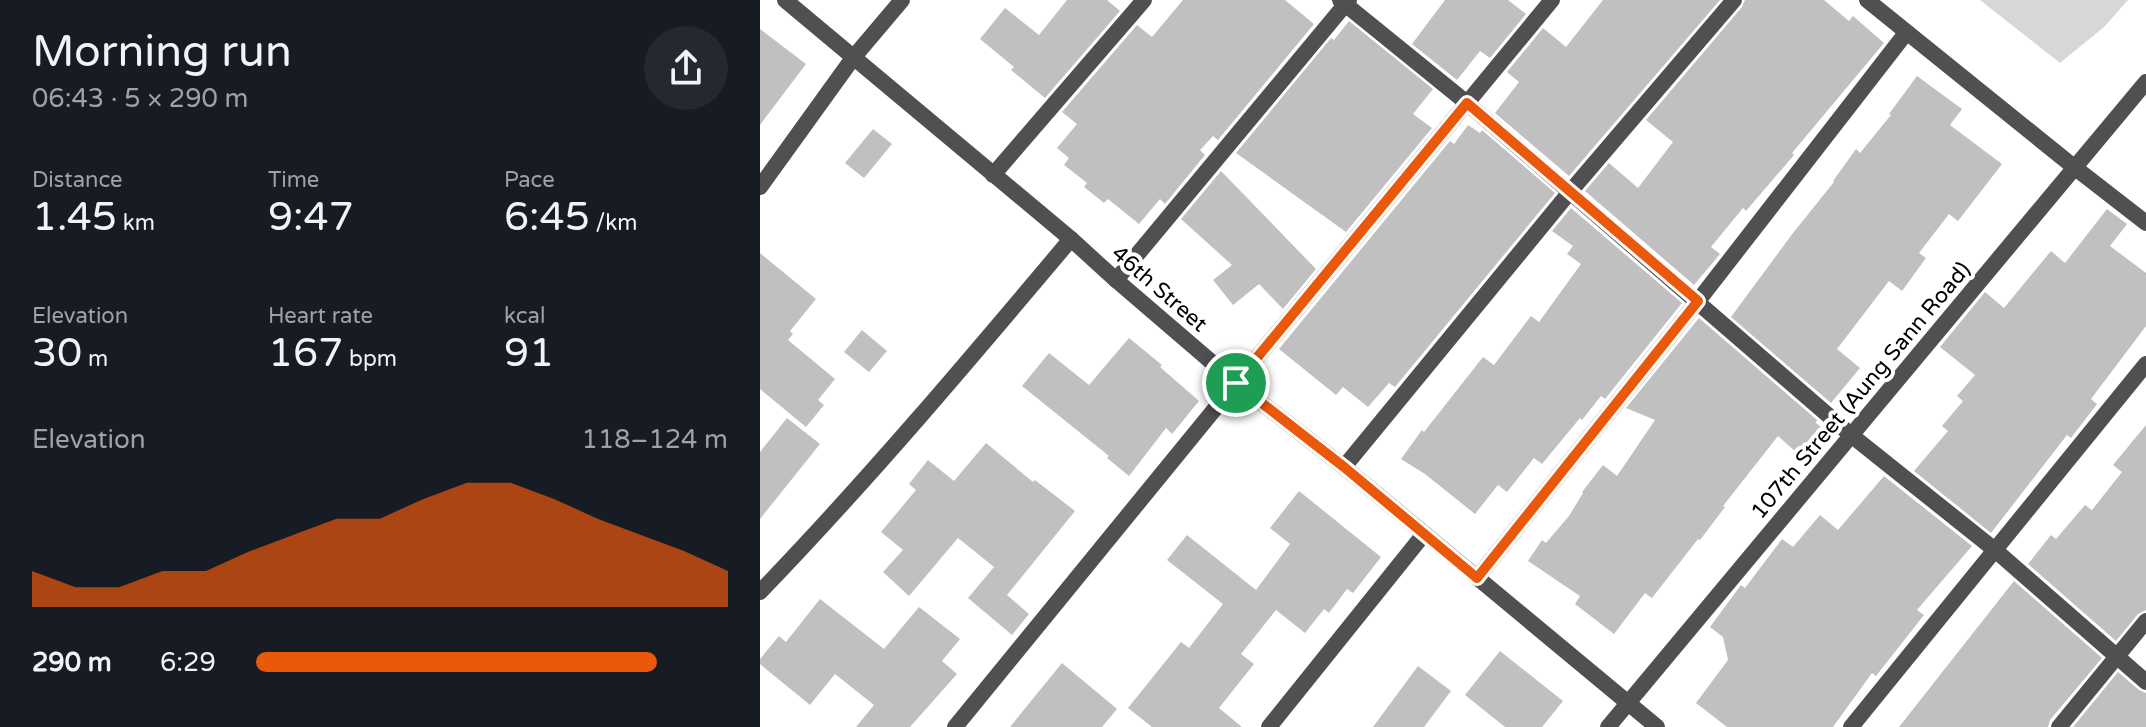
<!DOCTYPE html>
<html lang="en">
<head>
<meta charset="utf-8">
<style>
  body { margin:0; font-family:"Varela Round",sans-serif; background:#242831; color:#f1f3f6; height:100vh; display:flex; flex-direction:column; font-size:30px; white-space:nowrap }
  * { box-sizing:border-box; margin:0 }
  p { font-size:26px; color:#9ea1a6 }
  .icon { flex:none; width:44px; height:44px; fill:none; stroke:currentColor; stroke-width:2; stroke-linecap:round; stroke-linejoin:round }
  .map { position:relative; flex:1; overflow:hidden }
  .drawer { display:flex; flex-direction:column; background:#171b24; width:760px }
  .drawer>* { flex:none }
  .pin { position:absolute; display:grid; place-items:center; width:68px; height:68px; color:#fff; margin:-34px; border:4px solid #fff; border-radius:50%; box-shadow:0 2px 8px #0007 }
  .round { display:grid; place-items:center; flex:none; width:84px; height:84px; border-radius:42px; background:#242831 }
  .summary { display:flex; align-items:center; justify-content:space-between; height:136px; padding:0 32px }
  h1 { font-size:44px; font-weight:600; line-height:60px }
  .stats { display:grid; grid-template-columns:repeat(3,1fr); gap:12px; height:136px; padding:8px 32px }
  .stats div { display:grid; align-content:center }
  .stats b { font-size:40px; font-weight:600 }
  .stats small { font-size:22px; font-weight:400 }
  .stats p { font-size:22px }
  .chart { height:224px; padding:16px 32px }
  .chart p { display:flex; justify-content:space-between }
  .chart svg { width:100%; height:144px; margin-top:8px; fill:#ea580c; opacity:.7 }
  ul { padding:0 32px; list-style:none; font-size:26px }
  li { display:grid; grid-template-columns:128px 96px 1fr; align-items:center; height:60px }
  li i { height:20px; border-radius:10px; background:#ea580c }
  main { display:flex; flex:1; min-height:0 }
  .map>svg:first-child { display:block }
  .green { fill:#d7d7d7 }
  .building { fill:#c0c0c0 }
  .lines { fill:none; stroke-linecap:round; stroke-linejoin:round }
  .street { stroke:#505050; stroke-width:16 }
  .route-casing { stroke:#fff; stroke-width:16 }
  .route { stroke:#ea580c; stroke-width:10 }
  .labels { text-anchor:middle; stroke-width:8; stroke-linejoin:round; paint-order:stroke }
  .street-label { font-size:22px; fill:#000; stroke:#fff }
</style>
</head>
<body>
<main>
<section class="drawer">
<div class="summary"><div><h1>Morning run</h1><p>06:43 · 5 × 290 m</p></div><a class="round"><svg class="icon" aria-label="share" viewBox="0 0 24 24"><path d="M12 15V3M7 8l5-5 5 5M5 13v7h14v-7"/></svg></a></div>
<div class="stats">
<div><p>Distance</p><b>1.45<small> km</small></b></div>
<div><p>Time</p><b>9:47</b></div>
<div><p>Pace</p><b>6:45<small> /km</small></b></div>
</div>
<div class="stats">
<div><p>Elevation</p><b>30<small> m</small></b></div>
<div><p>Heart rate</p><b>167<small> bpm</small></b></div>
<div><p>kcal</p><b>91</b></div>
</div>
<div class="chart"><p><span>Elevation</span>118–124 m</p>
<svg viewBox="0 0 160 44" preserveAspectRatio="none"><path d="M0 44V33L10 38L20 38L30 33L40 33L50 27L60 22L70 17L80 17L90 11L100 6L110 6L120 11L130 17L140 22L150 27L160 33V44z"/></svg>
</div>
<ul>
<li><b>290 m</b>6:29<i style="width:85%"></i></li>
</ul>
</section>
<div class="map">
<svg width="1386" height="727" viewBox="0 0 1386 727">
  <rect width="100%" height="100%" fill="#fff"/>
  <polygon class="green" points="1220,0 1368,0 1344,27 1300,63"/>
  <g class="building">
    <polygon points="307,0 347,0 360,11 285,98 251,70 254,67 220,39 245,8 279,35"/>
    <polygon points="423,0 525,0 554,24 458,140 453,136 440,150 445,155 405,204 400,199 379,224 348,199 344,203 324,187 327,183 304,165 309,158 297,148 317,124 302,112 377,25 392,37"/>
    <polygon points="685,0 748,0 766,14 730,58 720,51 697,80 652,44"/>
    <polygon points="843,0 960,0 809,176 735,113 759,82 747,72 783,28 806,47"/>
    <polygon points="985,0 1064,0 1089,21 1093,16 1124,43 1032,153 1034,155 986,211 983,208 951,247 960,254 934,285 825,191 849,163 878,188 913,142 886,120 982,7"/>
    <polygon points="589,21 673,89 653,114 672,128 586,232 476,153 571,38 574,40"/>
    <polygon points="0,29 46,64 0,125"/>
    <polygon points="1157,76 1202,109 1190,125 1242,164 1198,221 1189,214 1159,253 1166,258 1142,291 1129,281 1077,349 1100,368 1071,403 971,317 1033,233 1074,182 1073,181 1096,149 1100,153 1131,115 1129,114"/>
    <polygon points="708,125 720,133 722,130 795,193 635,387 629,383 608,407 583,387 576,395 519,349 690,141 694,144"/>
    <polygon points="113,129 132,144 104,178 85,163"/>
    <polygon points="461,171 556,269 523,309 499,284 473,305 453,280 472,265 421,219"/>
    <polygon points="811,208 922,303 845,399 841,396 822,420 820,418 782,464 774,458 747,492 738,485 715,514 665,474 641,459 662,430 664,432 723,357 734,365 771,316 779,322 821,264 807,254 813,246 792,231"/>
    <polygon points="1347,209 1367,224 1350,246 1386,273 1386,326 1331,399 1337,404 1311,438 1307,435 1231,533 1154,471 1188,431 1182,426 1203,401 1197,396 1215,375 1180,347 1225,292 1244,308 1291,251 1305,263"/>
    <polygon points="0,253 56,299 30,331 33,334 28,340 75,379 58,400 64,405 46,427 0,389"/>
    <polygon points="939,318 1057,420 1056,423 1061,427 1037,453 1018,436 963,506 965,507 940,540 938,539 892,598 885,593 854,634 815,604 820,596 768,561 782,540 786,543 809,516 823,493 822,492 843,465 857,476 895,420 866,408"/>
    <polygon points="102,330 127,351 109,372 84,352"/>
    <polygon points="369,338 402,365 400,367 439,401 412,434 406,428 369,476 347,458 349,456 262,386 289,353 329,385"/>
    <polygon points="27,418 60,444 0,519 0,452"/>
    <polygon points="1386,425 1386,610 1378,614 1356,641 1268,564 1291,535 1296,539 1325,505 1332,510 1362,472 1353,465"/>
    <polygon points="226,443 273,482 275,480 315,511 247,595 269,614 252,635 208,598 234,567 198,538 149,596 123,572 143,550 121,532 156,490 149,484 168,460 194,481"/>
    <polygon points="1124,476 1212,546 1157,610 1164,615 1116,676 1112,673 1073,727 967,727 936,703 968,660 963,637 950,627 978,589 981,585 985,588 1022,539 1033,547 1060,515 1078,530"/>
    <polygon points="539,491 621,557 593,593 587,589 569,613 564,609 545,633 516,610 481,654 494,664 459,708 482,727 392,727 368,708 421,642 429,648 463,604 407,560 427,535 496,590 530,544 510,528"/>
    <polygon points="1254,581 1342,658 1290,720 1288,727 1139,727"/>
    <polygon points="60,599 124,649 159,607 200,639 182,661 197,674 150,727 96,727 114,705 75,674 50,705 0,664 0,659 19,636 26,642"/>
    <polygon points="740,651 803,701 782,727 745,727 705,695"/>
    <polygon points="302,663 357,709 342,727 250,727"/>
    <polygon points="658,666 691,691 664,727 613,727"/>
    <polygon points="1358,672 1379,690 1386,693 1386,727 1313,727"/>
  </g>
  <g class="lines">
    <g class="street">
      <polyline points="25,0 311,239 356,280 476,383 584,467 897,727"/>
      <polyline points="580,0 707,103 1091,435 1235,550 1386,682"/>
      <polyline points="1107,0 1314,167 1386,223"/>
      <polyline points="233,175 384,0"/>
      <polyline points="0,187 93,58 142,0"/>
      <polyline points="356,280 589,0"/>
      <polyline points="584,467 809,193 974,0"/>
      <polyline points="717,578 938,301 1146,33"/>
      <path d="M0,592c109,-113 210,-233 311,-353"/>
      <polyline points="195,727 476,383 792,0"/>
      <polyline points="509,727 664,534"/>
      <polyline points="848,727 1386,82"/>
      <polyline points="1091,727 1386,364"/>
      <polyline points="1299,727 1386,621"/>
    </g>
  </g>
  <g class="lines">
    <g class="route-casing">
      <polygon id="route" points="707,103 938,301 717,578 584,467 476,383"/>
    </g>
    <use href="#route" class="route"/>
  </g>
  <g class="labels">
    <g class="street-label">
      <text transform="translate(400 288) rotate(41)" y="8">46th Street</text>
      <text transform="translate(1100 390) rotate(-50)" y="8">107th Street (Aung Sann Road)</text>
    </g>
  </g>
</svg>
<div class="pin" style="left:476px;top:383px;background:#1e9e55"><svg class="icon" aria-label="arrive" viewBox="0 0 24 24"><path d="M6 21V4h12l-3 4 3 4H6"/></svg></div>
</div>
</main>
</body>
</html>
